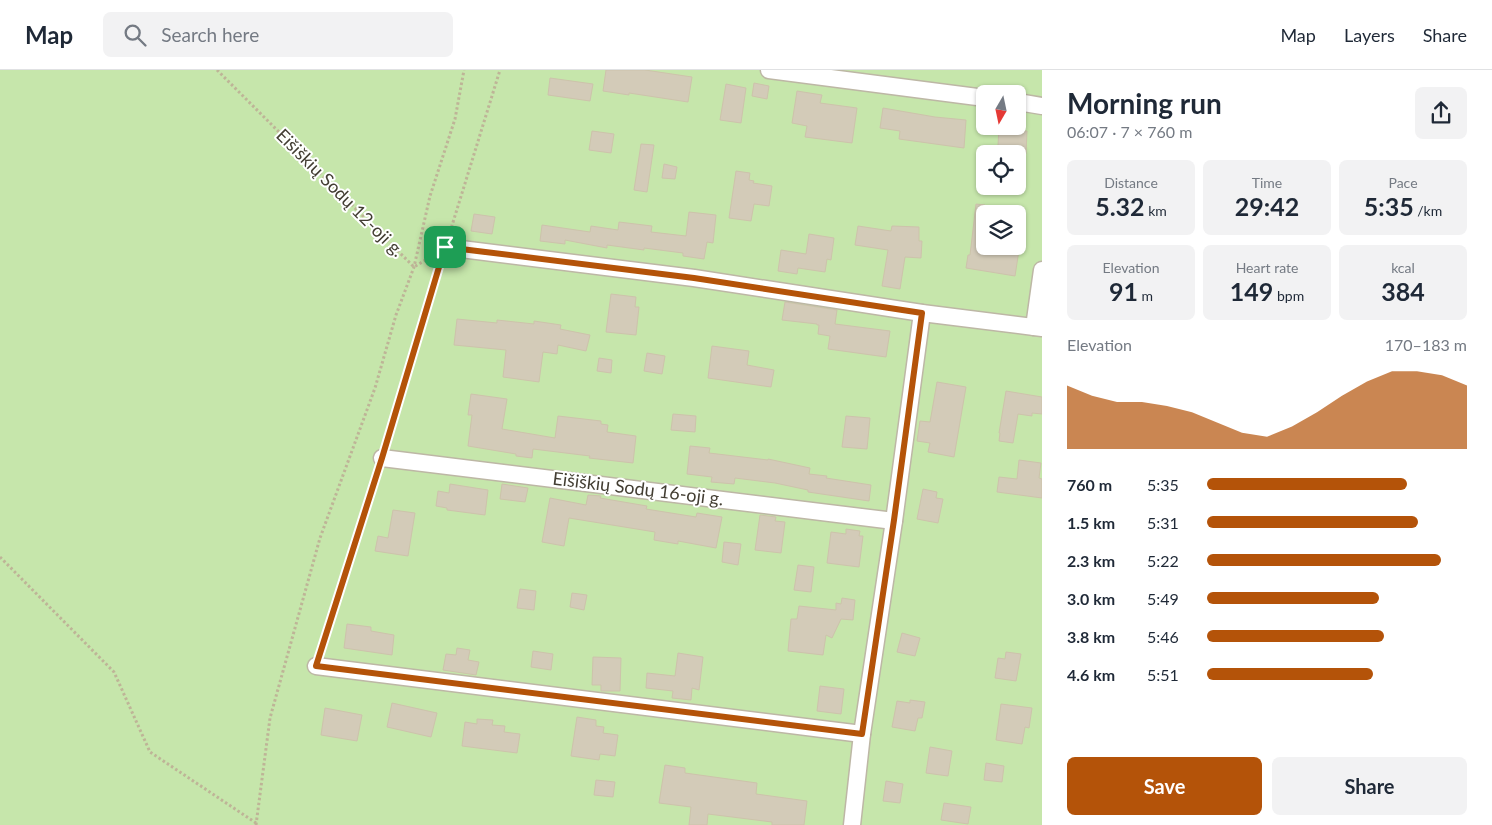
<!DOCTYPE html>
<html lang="en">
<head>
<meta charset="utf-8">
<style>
  body { margin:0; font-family:Lato,sans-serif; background:#f2f2f3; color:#1f2937; height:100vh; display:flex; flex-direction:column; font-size:19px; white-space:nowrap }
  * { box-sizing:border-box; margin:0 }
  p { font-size:16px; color:#747a83 }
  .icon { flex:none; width:28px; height:28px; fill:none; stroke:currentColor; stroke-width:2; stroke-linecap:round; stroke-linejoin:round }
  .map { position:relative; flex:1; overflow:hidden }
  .panel { display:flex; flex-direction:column; background:#fff; width:450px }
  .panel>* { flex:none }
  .needle { width:32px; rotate:189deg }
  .fabs { position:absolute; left:976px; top:15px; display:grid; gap:10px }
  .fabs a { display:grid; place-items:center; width:50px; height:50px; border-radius:8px; background:#fff; box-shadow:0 1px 4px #0004; font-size:25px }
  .pin { position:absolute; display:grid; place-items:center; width:42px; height:42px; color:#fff; margin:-21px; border-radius:10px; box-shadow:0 2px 8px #0006 }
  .round { display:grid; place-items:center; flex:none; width:52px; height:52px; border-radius:8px; background:#f2f2f3 }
  .overview { display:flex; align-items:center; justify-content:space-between; height:85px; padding:0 25px }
  h1 { font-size:28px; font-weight:700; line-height:38px }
  .stats { display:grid; grid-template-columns:repeat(3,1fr); gap:8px; height:85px; padding:5px 25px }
  .stats div { display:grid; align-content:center; border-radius:8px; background:#f2f2f3; text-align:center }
  .stats b { font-size:25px; font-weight:700 }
  .stats small { font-size:14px; font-weight:400 }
  .stats p { font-size:14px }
  .chart { height:140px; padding:10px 25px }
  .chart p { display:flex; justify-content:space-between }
  .chart svg { width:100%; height:90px; margin-top:5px; fill:#b45309; opacity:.7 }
  .cta { display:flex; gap:10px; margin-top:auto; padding:10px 25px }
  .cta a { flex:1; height:58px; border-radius:8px; background:#b45309; color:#fff; font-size:20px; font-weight:700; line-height:58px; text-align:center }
  .cta a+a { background:#f2f2f3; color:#1f2937 }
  ul { padding:0 25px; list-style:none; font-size:16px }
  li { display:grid; grid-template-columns:80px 60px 1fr; align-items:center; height:38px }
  li i { height:12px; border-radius:6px; background:#b45309 }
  header { display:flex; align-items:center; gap:30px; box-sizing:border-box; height:70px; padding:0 25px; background:#fff; border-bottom:1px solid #e0e1e3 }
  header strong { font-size:24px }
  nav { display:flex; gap:28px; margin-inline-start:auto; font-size:18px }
  .search { width:350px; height:45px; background:#f2f2f3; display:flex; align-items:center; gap:12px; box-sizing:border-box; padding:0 18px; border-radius:8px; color:#747a83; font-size:19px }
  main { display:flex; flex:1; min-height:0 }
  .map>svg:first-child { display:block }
  .green { fill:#c6e6ab; fill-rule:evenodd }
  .building { fill:#d3cbb8; stroke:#cdc3ab }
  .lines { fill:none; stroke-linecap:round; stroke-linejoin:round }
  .street-casing { stroke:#bdb7a5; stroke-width:19 }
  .path { stroke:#beb497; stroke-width:3; stroke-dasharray:2.5 2.5; stroke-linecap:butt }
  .street { stroke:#fff; stroke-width:16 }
  .route-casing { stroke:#fff; stroke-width:10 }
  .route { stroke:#b45309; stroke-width:6 }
  .labels { text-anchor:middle; stroke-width:4; stroke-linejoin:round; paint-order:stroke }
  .street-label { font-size:18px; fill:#433e33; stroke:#fff }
</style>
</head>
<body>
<header>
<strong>Map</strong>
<div class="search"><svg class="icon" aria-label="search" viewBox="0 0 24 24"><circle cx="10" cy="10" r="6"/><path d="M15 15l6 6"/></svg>Search here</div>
<nav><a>Map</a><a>Layers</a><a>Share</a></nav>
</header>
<main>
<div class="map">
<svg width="1042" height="755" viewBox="0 0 1042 755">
  <rect width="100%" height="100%" fill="#f1eee3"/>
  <path class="green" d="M0,0h1042v755h-1042zM985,24h33v32h-33zM985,84h33v32h-33zM985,144h33v32h-33z"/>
  <g class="building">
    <polygon points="606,0 645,0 692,7 688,32 629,23 629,25 603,21"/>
    <polygon points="550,8 593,14 590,31 548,25"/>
    <polygon points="754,13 769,16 767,29 752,26"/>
    <polygon points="726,14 746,18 741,53 720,50"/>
    <polygon points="797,21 822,25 820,33 857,38 852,73 805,67 807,56 792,53"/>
    <polygon points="883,38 935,47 966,50 964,78 899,69 900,61 880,58"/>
    <polygon points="999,56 1017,56 1017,61 1027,61 1026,84 1003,84 1004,77 998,76"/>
    <polygon points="592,61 614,64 611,83 589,80"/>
    <polygon points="641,74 654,75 647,122 634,120"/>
    <polygon points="664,94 677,97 675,109 662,108"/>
    <polygon points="736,101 750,103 749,110 754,111 753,113 772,116 769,136 754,134 751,151 729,148"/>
    <polygon points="976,134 985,135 985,176 1019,180 1015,206 966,198 968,185 970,185"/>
    <polygon points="689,142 716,145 713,173 707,172 704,189 683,186 683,183 644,178 644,180 607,175 607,178 565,170 565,174 540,171 542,155 590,162 591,156 618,160 619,152 652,156 651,162 686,166"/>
    <polygon points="474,144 495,147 492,164 471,161"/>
    <polygon points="858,156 891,161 892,156 919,157 919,171 922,171 921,188 905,187 900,219 882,216 888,180 855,175"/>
    <polygon points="809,164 834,168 831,190 827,189 825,202 798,198 797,204 778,201 781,180 806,184"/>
    <polygon points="611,224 636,227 635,237 639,237 636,265 606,262"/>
    <polygon points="785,232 837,240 835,254 890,261 886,287 828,279 830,266 818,264 819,255 817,255 817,254 782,250"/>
    <polygon points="457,249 497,253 497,250 534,254 534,251 561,255 560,259 590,265 586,281 558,275 557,284 543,282 539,312 503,307 506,280 454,275"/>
    <polygon points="712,276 749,281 747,295 774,300 771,317 708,308"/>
    <polygon points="647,283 665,286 662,304 644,301"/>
    <polygon points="599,288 612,290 611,303 597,301"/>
    <polygon points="937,312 966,317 954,387 928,382 930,373 917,371 920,351 930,352"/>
    <polygon points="1006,321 1042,327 1042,344 1032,343 1032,346 1018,344 1013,373 999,371 1000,363 999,363"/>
    <polygon points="471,324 507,329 502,359 555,368 558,346 601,351 601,354 608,355 607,362 636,366 633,393 589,388 590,386 533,379 532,388 516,386 516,384 468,376 472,345 468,345"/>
    <polygon points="673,344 696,346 695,362 671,360"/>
    <polygon points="846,346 870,348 867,379 842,377"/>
    <polygon points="690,376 710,378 709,383 768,390 768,389 810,398 809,404 827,406 826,408 871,415 869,431 808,422 808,420 775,413 735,408 734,414 711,412 712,407 687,404"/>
    <polygon points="1019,390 1041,393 1039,408 1042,409 1042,428 997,422 999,407 1017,409"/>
    <polygon points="450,414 488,420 485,445 447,440 447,438 436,436 438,421 449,423"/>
    <polygon points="502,414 528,418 525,432 500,429"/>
    <polygon points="923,419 937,422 936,428 943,429 938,453 917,449"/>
    <polygon points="588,425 601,426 600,428 647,436 646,439 696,447 697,443 722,447 716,478 678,471 678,474 654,470 655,462 569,448 564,476 542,472 550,428 586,435"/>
    <polygon points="393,440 415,443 408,486 375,481 378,466 388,468"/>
    <polygon points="760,445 776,447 775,451 785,452 781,483 755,480"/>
    <polygon points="846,459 860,461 859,466 863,466 859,497 827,493 831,462 846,464"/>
    <polygon points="724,472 741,474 738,495 722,492"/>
    <polygon points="798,495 814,497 811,522 794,520"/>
    <polygon points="520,519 536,521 534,540 517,538"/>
    <polygon points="572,523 587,525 584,540 570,537"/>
    <polygon points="842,528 855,530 853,550 841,549 832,568 826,565 823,585 788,581 791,549 797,549 799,536 836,540 836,533 841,534"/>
    <polygon points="347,554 371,557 371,561 394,565 392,585 344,578"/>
    <polygon points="902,563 920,568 915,586 897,582"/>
    <polygon points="457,578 470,580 468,590 479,592 476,605 443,600 446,584 456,585"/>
    <polygon points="533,581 553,584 551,600 531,597"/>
    <polygon points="1006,582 1021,584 1016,611 995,608 998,588 1005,589"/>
    <polygon points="678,583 703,587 699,620 692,618 691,630 672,628 673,621 646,618 647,603 675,606"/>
    <polygon points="593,587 621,588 620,621 601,621 601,615 592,615"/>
    <polygon points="820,616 844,619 841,644 817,641"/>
    <polygon points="910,630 925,632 922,648 918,648 915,661 892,657 897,631 910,633"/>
    <polygon points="392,633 437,643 431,667 387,657"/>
    <polygon points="1001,634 1032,638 1029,658 1025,657 1022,674 996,670"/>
    <polygon points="325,638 362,645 357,671 321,665"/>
    <polygon points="577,647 596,650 596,656 604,657 603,663 618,665 615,686 600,684 599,690 571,686"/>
    <polygon points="477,649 493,650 492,655 505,656 504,662 520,664 517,683 462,676 465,652 477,654"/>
    <polygon points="930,677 952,681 948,706 926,703"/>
    <polygon points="986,693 1004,696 1002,712 984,710"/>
    <polygon points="665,695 685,698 685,703 757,713 756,724 807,731 804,755 772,755 772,752 708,744 707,755 689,755 691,737 659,733"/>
    <polygon points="596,710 615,712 613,727 594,725"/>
    <polygon points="886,711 903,714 900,733 883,731"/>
    <polygon points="944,733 971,737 968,754 941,750"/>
  </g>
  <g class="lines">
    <g class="street-casing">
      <g id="street">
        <polyline points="769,0 985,28"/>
        <polyline points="1018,32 1042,36"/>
        <polyline points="445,177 694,208 922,243 1042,258"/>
        <polyline points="1034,257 1042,200"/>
        <polyline points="382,388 894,451"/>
        <polyline points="316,596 862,664"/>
        <polyline points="852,755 862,664 894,451 922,243"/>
      </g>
    </g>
    <g class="path">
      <polyline points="217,0 414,197 432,186"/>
      <polyline points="450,162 500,0"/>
      <polyline points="387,372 441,192"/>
      <polyline points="0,487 114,602 150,682 256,753"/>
      <polyline points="320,582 377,402"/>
      <polyline points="256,755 270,648 320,468 375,318 396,245 414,197 430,126 455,49 464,0"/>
    </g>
    <use href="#street" class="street"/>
  </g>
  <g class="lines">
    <g class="route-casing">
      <polygon id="route" points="445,177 694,208 922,243 894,450 862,664 316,596 382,388"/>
    </g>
    <use href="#route" class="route"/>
  </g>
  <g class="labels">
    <g class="street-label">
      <text transform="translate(340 123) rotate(45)" y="6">Eišiškių Sodų 12-oji g.</text>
      <text transform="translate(638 419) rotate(7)" y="6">Eišiškių Sodų 16-oji g.</text>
    </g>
  </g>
</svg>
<div class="fabs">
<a><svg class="needle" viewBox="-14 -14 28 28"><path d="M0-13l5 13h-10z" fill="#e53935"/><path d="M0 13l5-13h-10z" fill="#747a83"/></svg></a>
<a><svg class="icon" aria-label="locate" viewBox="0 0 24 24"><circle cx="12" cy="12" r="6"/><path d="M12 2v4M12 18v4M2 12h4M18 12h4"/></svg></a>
<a><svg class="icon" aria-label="layers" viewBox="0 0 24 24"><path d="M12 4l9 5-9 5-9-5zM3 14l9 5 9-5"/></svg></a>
</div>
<div class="pin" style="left:445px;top:177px;background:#1e9e55"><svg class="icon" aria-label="arrive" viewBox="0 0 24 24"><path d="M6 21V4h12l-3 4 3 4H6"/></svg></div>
</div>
<section class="panel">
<div class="overview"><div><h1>Morning run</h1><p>06:07 · 7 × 760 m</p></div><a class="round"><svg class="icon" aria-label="share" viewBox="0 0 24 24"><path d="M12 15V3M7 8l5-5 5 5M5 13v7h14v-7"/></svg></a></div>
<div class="stats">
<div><p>Distance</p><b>5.32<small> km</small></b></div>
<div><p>Time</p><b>29:42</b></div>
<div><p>Pace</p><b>5:35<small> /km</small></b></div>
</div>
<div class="stats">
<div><p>Elevation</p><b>91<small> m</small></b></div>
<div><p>Heart rate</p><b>149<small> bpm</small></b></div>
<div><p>kcal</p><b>384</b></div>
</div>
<div class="chart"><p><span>Elevation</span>170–183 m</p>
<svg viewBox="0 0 160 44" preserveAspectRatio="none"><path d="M0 44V13L10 18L20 21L30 21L40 23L50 26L60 31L70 36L80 38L90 33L100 26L110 18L120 11L130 6L140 6L150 8L160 13V44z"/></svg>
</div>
<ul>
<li><b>760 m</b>5:35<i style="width:77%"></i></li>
<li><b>1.5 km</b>5:31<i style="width:81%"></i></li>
<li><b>2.3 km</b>5:22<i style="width:90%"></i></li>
<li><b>3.0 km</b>5:49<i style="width:66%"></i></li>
<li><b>3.8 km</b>5:46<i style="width:68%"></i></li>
<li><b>4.6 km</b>5:51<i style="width:64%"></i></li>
</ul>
<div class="cta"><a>Save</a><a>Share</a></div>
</section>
</main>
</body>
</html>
